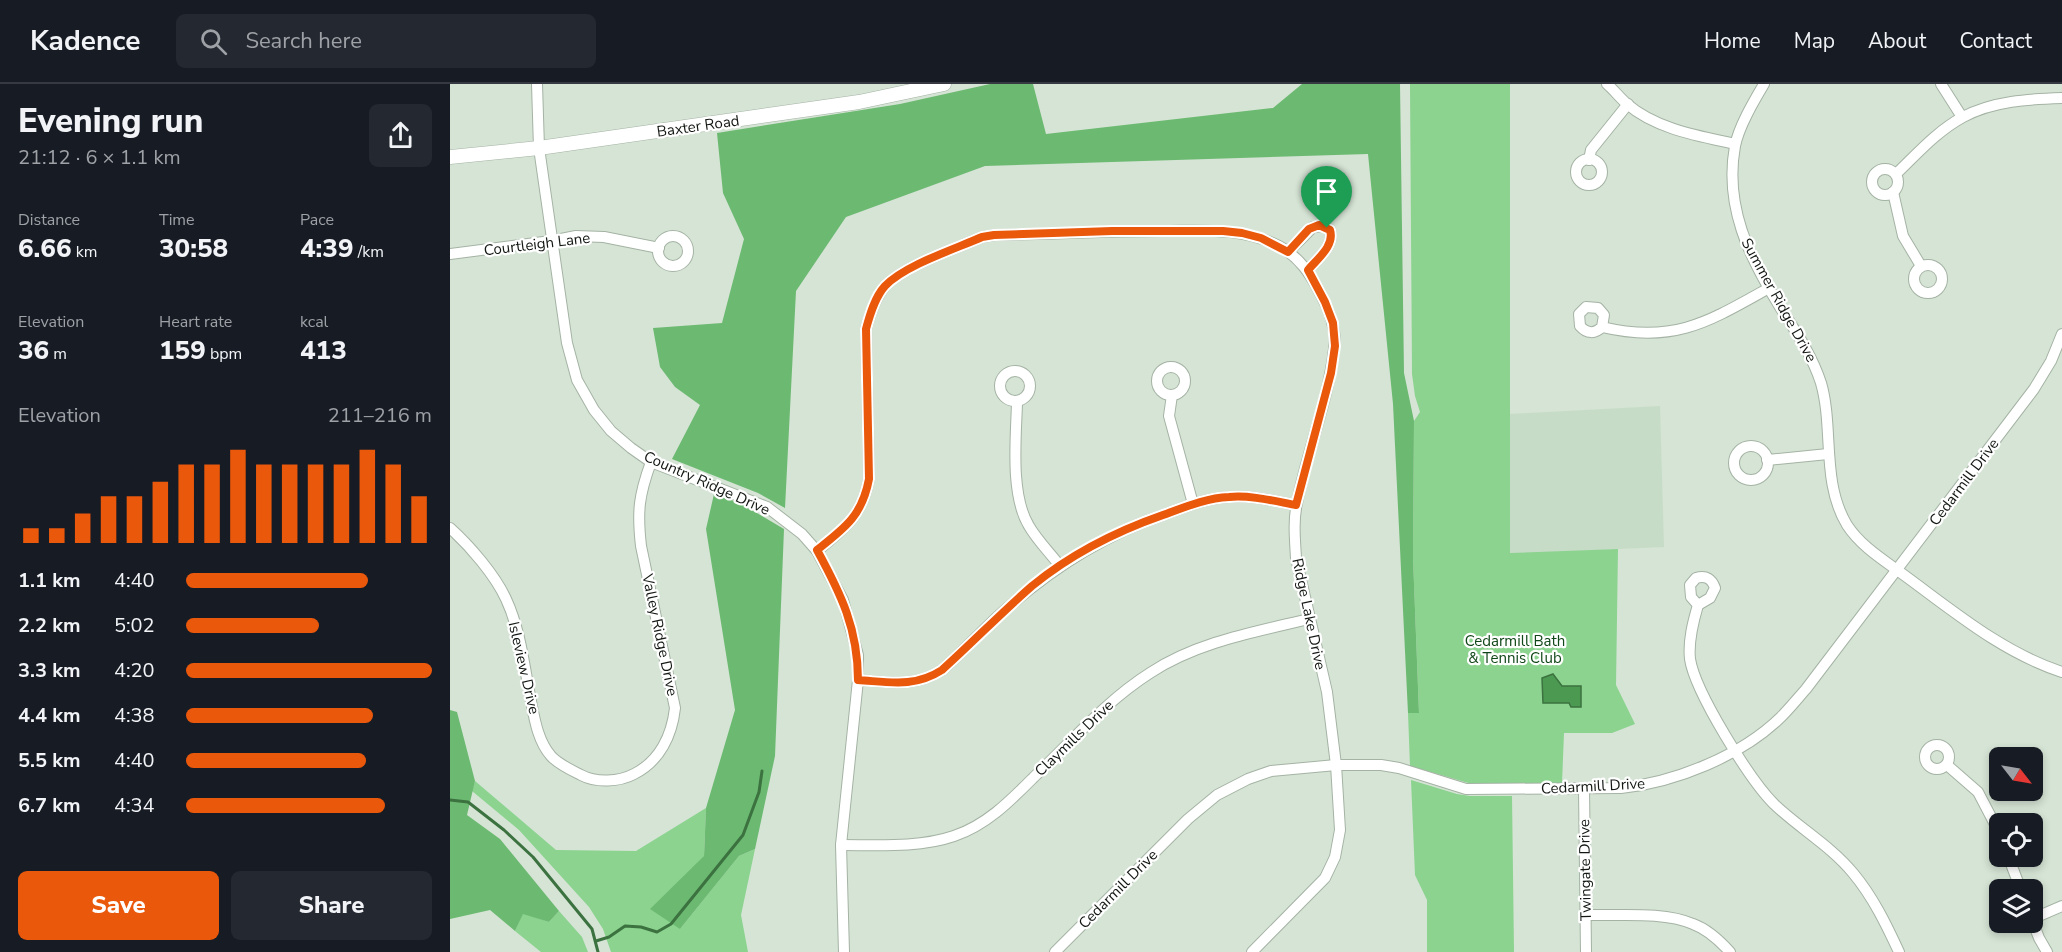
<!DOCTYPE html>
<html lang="en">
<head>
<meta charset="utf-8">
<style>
  body { margin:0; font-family:"Nunito Sans",sans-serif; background:#242831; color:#f1f3f6; height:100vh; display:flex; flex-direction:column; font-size:22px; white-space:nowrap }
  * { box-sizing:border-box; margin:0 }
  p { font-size:20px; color:#9ea1a6 }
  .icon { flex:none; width:33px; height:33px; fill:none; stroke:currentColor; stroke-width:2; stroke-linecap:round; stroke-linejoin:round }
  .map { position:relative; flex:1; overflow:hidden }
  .sheet { display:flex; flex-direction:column; background:#171b24; width:450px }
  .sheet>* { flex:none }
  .needle { width:39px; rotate:121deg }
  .controls { position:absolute; left:1539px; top:663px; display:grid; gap:12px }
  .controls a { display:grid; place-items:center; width:54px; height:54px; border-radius:9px; background:#171b24; box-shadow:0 3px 9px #0003; font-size:30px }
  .pin { position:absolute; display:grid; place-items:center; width:51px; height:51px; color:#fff; margin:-62px -26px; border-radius:50% 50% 50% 0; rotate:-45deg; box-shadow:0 0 6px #0007 }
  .pin .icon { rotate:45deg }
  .round { display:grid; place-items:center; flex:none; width:63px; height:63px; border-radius:9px; background:#242831 }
  .head { display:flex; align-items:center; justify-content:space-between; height:102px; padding:0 18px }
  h1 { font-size:33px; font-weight:800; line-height:45px }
  .figures { display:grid; grid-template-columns:repeat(3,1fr); gap:9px; height:102px; padding:6px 18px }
  .figures div { display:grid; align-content:center }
  .figures b { font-size:26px; font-weight:800 }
  .figures small { font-size:16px; font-weight:400 }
  .figures p { font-size:16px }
  .chart { height:168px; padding:12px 18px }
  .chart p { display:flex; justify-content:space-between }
  .chart svg { width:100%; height:108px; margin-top:6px; stroke:#ea580c; stroke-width:6 }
  .primary-button { display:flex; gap:12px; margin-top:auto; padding:12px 18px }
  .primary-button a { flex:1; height:69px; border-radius:9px; background:#ea580c; color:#fff; font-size:24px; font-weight:800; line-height:69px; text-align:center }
  .primary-button a+a { background:#242831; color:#f1f3f6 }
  ul { padding:0 18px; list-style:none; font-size:20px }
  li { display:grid; grid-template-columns:96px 72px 1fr; align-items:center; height:45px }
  li i { height:15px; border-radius:8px; background:#ea580c }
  header { display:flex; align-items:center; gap:36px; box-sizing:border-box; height:84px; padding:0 30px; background:#171b24; border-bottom:2px solid #363941 }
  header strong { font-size:28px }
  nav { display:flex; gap:33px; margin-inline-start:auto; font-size:21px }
  .search { width:420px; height:54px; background:#242831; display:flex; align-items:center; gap:15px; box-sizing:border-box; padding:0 21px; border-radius:9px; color:#9ea1a6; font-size:22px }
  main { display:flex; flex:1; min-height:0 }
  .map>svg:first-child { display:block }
  .built { fill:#c7dcc7 }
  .green { fill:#8bd38f }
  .forest { fill:#6cb971 }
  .water { fill:#4c9952; stroke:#3b723f; stroke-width:1.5 }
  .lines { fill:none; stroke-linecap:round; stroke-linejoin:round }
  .stream { stroke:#3b723f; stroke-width:3 }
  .minor-casing { stroke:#a4b3a4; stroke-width:12 }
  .major-casing { stroke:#a4b3a4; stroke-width:15 }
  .minor { stroke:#fff; stroke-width:10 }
  .major { stroke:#fff; stroke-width:14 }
  .route-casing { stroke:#fff; stroke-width:12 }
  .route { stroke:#ea580c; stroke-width:8 }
  .labels { text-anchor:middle; stroke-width:4.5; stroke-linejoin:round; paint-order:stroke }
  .street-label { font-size:15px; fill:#121712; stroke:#fff }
  .park-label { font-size:15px; fill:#104718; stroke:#fff }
</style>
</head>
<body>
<header>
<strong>Kadence</strong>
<div class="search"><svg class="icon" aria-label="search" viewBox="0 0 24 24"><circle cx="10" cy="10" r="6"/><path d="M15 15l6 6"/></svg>Search here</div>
<nav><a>Home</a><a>Map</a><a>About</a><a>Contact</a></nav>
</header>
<main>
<section class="sheet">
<div class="head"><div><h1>Evening run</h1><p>21:12 · 6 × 1.1 km</p></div><a class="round"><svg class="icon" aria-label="share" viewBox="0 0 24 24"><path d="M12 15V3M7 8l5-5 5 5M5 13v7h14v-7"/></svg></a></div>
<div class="figures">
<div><p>Distance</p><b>6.66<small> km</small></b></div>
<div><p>Time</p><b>30:58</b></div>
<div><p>Pace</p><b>4:39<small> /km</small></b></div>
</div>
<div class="figures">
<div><p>Elevation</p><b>36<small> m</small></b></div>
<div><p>Heart rate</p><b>159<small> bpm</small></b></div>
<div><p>kcal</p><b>413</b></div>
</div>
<div class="chart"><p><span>Elevation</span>211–216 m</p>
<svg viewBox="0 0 160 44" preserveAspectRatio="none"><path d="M5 44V38M15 44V38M25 44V32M35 44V25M45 44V25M55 44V19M65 44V12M75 44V12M85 44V6M95 44V12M105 44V12M115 44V12M125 44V12M135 44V6M145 44V12M155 44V25"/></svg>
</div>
<ul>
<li><b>1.1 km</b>4:40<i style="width:74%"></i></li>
<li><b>2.2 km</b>5:02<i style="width:54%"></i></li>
<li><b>3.3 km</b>4:20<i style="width:100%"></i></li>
<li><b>4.4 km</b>4:38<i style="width:76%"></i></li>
<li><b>5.5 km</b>4:40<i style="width:73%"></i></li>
<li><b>6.7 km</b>4:34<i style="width:81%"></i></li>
</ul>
<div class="primary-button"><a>Save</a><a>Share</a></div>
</section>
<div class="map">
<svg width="1612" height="868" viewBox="0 0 1612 868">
  <rect width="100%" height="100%" fill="#d5e4d5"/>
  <polygon class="built" points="1210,322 1214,463 1060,470 1059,330"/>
  <g class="green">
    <polygon points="960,0 1060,0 1060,469 1168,465 1166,601 1185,640 1162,649 1114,649 1112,699 1022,700 960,682 958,629 969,628 963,474 964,337 970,328 965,312 962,290"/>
    <polygon points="961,696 1007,710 1020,712 1062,712 1064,868 977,868 977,816 965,791"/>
    <polygon points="25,697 106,766 186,767 256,724 254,772 230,845 289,772 305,765 291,831 298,868 161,868 153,845 139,823 69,746 22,707"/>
    <polygon points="109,827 132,853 138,868 91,868 65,847 73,829 99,838"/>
  </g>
  <g class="forest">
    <polygon points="540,0 583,0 596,50 823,24 852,0 950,0 954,289 964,337 963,474 969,629 958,629 943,320 918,70 535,82 396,133 346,207 335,424 308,409 222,375 250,321 225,303 210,283 203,244 272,239 294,155 273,109 267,49 450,20"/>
    <polygon points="264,410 290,419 334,445 325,672 305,765 289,772 230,845 200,825 254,772 256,724 285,626 256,445"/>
    <polygon points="0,626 7,628 25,697 17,731 50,755 109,827 99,838 73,830 65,847 40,826 0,835"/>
  </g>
  <polygon class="water" points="1103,590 1112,602 1131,602 1131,623 1121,623 1119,619 1093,619 1092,594"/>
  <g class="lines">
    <g class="stream">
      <polyline points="0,716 18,718 54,746 83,773 142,845 148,868"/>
      <polyline points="146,857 159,853 175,842 191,843 207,848 221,840 293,751 309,708 312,687"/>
    </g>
    <g class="minor-casing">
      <g id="minor">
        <polyline points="87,0 89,64 117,259 127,296 144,326 161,347 181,364 201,378 317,423 352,450 367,467 393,516 408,571 408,596 391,761 394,868"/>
        <path d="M1157,0c7,6 13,14 20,20 29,25 72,32 108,40"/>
        <path d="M1314,0c-10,17 -25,42 -29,62 -11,60 14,111 45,161 16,25 32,48 41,76 13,45 0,99 26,142 15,23 40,37 61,53 49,36 96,75 154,94"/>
        <polyline points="1491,0 1512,33"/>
        <circle cx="1139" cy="88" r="13"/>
        <polyline points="1139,76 1141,66 1178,20"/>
        <circle cx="1435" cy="98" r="13"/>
        <path d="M1446,90c21,-20 41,-43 67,-57 30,-16 66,-18 99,-19"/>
        <polyline points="1443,108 1453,152 1471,182"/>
        <circle cx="223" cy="167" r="15"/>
        <path d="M838,168l25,-25 10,-1 7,4c5,16 -13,29 -22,40"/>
        <polyline points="0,170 101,157 126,152 154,153 209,164"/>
        <circle cx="1478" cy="195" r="14"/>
        <path d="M1152,243l2,-12 -6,-7 -12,-1 -7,7 1,12c7,8 15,8 22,1 72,17 106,-5 167,-39"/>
        <circle cx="721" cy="297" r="14"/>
        <circle cx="565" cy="302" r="15"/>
        <polyline points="722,311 719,332 743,420"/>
        <path d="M567,319c-1,35 -7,92 12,123 8,14 21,27 31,40"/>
        <circle cx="1301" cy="379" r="17"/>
        <polyline points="1317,376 1378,370"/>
        <path d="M0,444c20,18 45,47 56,71 14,30 18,65 24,97 4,20 7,44 21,60 7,8 20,14 30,19 15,8 38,7 53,-1 26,-13 38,-39 41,-66l-34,-162c-4,-35 -2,-51 10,-84"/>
        <path d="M367,467c28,-23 45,-35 52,-72l-3,-150c4,-15 9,-31 19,-43 20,-21 70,-37 97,-49l13,-2c56,-1 112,-4 168,-4 39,0 79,-4 116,15 20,11 31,27 41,47 9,17 17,36 14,56 -6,53 -27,102 -37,154 -4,18 -2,37 -1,55l31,134 9,73 4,65 -5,27 -10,21 -73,74"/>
        <path d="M1248,521l-7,-8 -1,-12 6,-7c10,-3 16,1 19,10l-5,10 -12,7c-5,17 -10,36 -8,54 5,33 60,121 84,145 25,24 57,42 79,69 20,24 33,51 46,79"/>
        <path d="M408,596c31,2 56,8 84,-10 22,-19 41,-41 63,-60 47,-42 99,-75 158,-95 22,-8 43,-17 66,-18 22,-2 45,4 67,8"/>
        <circle cx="1487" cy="673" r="12"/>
        <polyline points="1497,681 1528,708 1550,750"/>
        <polyline points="1134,705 1136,868"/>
        <path d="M391,761c37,0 78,3 113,-9 33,-11 57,-36 80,-59 38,-36 72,-76 116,-104 47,-31 105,-41 159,-54"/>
        <polyline points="1558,772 1571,806"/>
        <path d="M1136,831c32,1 78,-4 107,9 14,5 27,17 37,28"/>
        <polyline points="1582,835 1612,822"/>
        <polyline points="1582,836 1589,854 1597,868"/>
        <path d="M605,868l133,-133 29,-24 31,-16 23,-8 65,-6h45l18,3 67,21 155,-1c55,-6 120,-32 160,-71 9,-9 17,-19 25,-28l228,-300 17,-28 11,-27"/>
      </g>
    </g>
    <g class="major-casing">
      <polyline id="major" points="0,73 89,64 409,18 494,0"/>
    </g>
    <use href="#minor" class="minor"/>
    <use href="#major" class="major"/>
  </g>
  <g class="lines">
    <g class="route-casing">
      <path id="route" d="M869,141l11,5c5,16 -13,29 -22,40l17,32 8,21 2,23 -4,27 -35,132c-22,-4 -45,-10 -67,-8 -23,1 -44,10 -66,18 -46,16 -93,40 -131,71 -31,27 -59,56 -90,84 -28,18 -53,12 -84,10 0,-51 -17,-86 -41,-130 28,-22 45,-34 52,-71l-3,-150c4,-15 9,-32 19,-43 20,-21 70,-37 97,-49l12,-2 118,-4h111l19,2 19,5 27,14 21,-23z"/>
    </g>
    <use href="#route" class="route"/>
  </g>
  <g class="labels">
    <g class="street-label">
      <text transform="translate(248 42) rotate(-8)" y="5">Baxter Road</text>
      <text transform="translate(87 160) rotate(-7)" y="5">Courtleigh Lane</text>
      <text transform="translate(1329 216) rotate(61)" y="5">Summer Ridge Drive</text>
      <text transform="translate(1514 398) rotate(-53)" y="5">Cedarmill Drive</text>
      <text transform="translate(257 399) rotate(24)" y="5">Country Ridge Drive</text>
      <text transform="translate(859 530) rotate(78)" y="5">Ridge Lake Drive</text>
      <text transform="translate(210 551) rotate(78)" y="5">Valley Ridge Drive</text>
      <text transform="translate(74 584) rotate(77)" y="5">Isleview Drive</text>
      <text transform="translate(624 654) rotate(-44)" y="5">Claymills Drive</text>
      <text transform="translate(1143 702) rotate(-3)" y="5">Cedarmill Drive</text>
      <text transform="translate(1135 786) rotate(-91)" y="5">Twingate Drive</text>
      <text transform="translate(668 805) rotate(-45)" y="5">Cedarmill Drive</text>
    </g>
    <g class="park-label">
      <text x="1065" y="562">Cedarmill Bath<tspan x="1065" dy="17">&amp; Tennis Club</tspan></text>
    </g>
  </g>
</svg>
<div class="controls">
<a><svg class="needle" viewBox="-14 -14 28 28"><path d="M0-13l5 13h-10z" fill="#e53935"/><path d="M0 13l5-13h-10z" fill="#9ea1a6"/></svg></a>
<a><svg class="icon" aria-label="locate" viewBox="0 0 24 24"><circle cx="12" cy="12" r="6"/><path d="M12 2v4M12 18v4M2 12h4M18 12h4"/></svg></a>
<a><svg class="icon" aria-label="layers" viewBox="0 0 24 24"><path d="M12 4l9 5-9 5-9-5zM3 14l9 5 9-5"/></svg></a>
</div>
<div class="pin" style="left:877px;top:144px;background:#1e9e55"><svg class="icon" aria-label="arrive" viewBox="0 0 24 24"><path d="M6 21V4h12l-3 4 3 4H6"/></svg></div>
</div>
</main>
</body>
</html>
